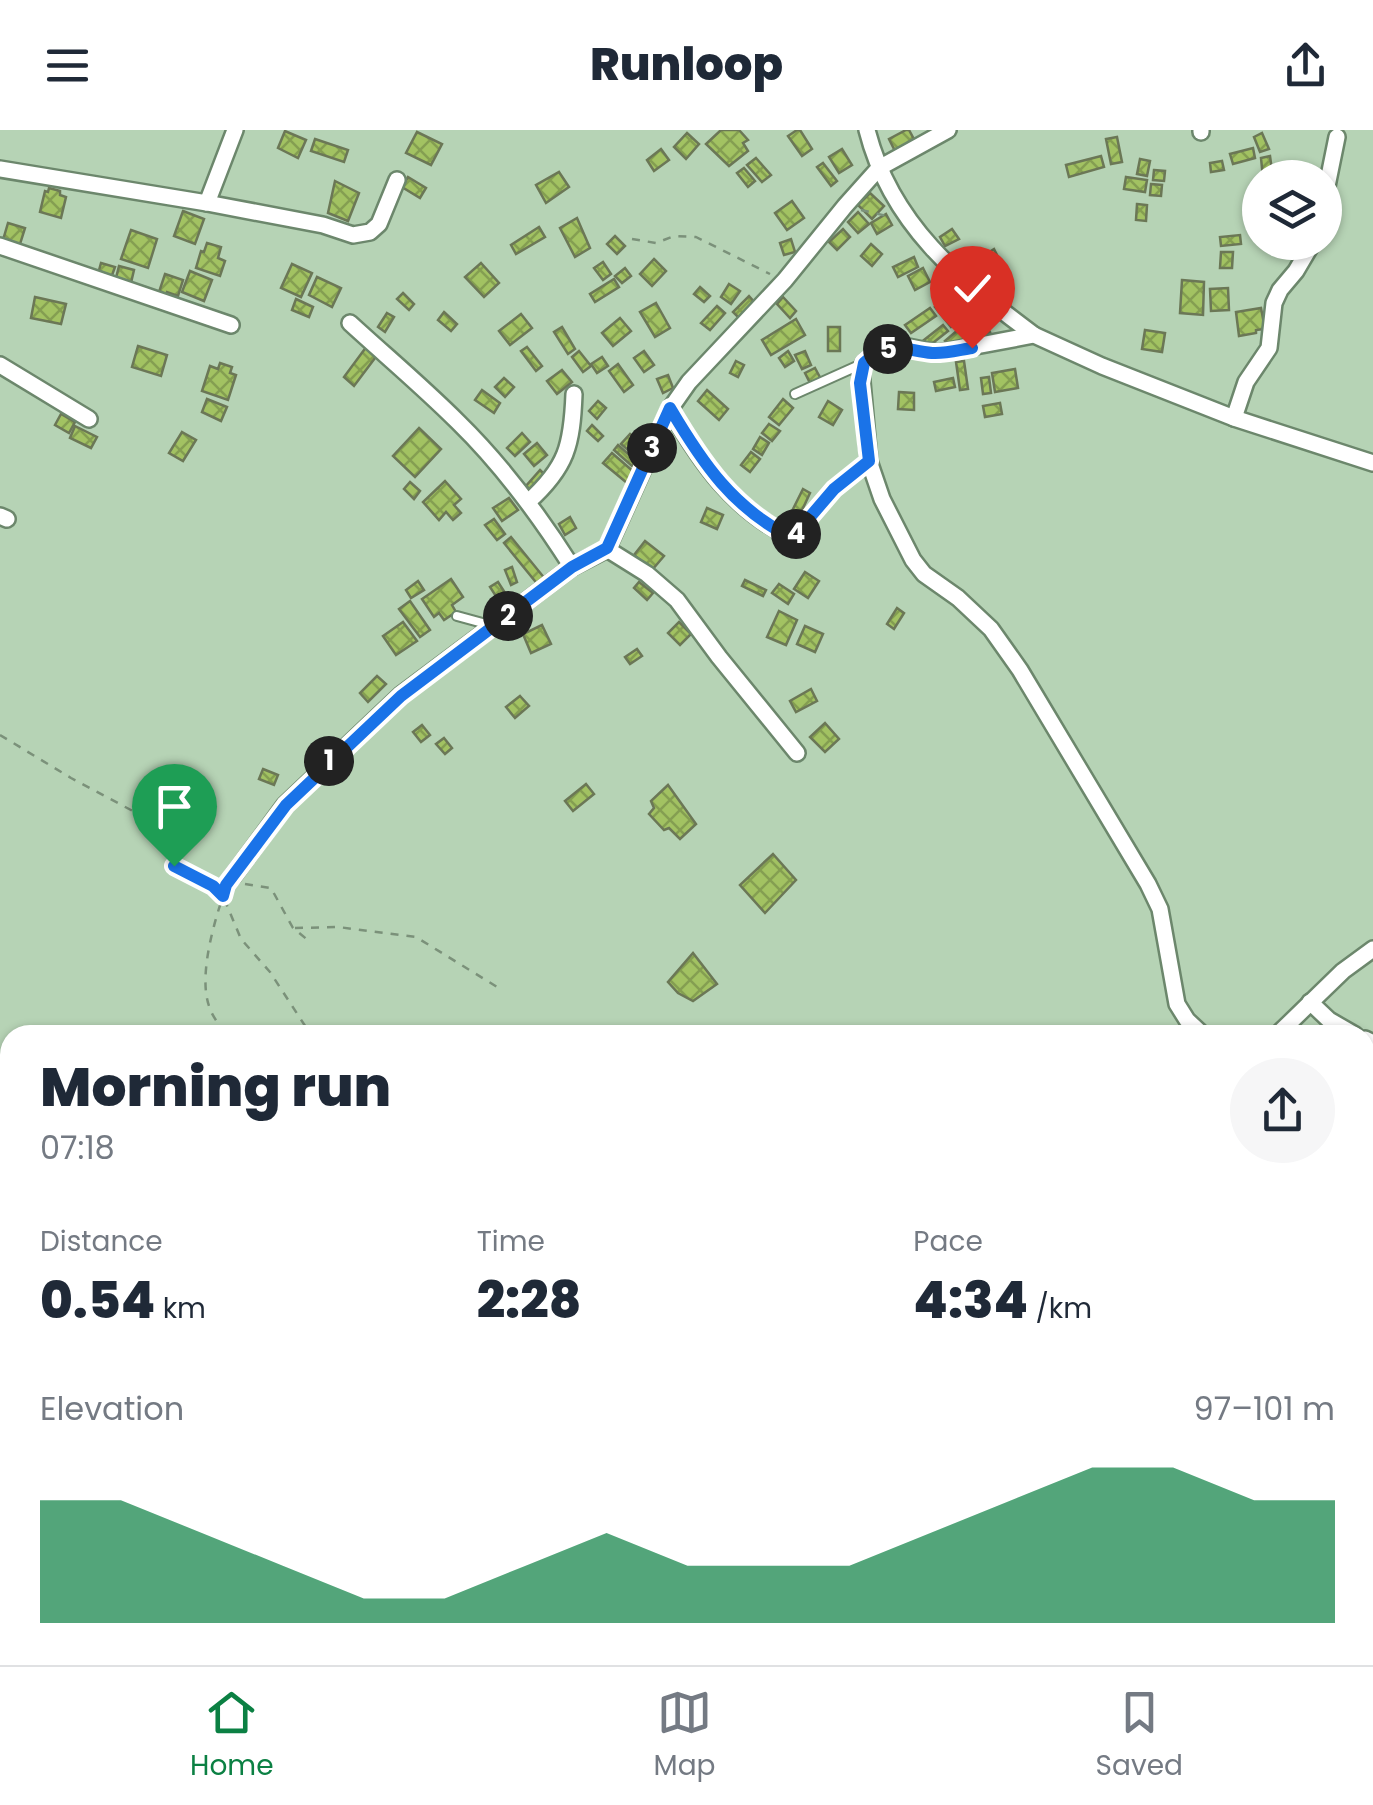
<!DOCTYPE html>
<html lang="en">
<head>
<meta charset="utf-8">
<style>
  body { margin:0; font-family:Poppins,sans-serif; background:#f6f6f7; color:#1f2937; height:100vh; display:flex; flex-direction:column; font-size:38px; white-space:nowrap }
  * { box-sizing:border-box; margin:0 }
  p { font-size:32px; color:#747a83 }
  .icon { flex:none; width:55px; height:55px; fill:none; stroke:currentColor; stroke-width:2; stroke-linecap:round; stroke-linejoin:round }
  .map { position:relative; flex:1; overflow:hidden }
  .sheet { position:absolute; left:0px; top:895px; width:1375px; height:640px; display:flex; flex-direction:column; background:#fff; border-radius:30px 30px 0 0; box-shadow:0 2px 8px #0004 }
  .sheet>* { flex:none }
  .tools { position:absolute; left:1242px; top:30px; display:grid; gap:20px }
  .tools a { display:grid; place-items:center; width:100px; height:100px; border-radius:50%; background:#fff; box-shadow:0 2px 8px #0004; font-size:50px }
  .pin { position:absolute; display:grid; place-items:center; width:85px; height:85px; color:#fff; margin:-102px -42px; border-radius:50% 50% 50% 0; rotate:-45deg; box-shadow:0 0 10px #0007 }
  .pin .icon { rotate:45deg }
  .km { position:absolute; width:50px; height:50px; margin:-25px; border-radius:50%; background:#222; color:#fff; font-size:28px; line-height:50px; text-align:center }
  .round { display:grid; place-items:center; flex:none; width:105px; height:105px; border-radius:52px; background:#f6f6f7 }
  .summary { display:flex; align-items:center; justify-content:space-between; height:170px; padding:0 40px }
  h1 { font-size:55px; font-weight:800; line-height:75px }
  .stats { display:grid; grid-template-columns:repeat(3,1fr); gap:15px; height:170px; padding:10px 40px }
  .stats div { display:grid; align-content:center }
  .stats b { font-size:50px; font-weight:800 }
  .stats small { font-size:28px; font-weight:400 }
  .stats p { font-size:28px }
  .chart { height:280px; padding:20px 40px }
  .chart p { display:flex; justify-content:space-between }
  .chart svg { width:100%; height:180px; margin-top:10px; fill:#0b8043; opacity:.7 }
  header { display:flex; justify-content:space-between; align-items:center; height:130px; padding:0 40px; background:#fff; font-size:45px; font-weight:800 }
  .menu { display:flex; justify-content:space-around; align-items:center; height:140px; border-top:2px solid #e0e1e3; background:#fff; font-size:28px; color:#747a83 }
  .menu a { display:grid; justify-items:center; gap:5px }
  .menu .current { color:#0b8043 }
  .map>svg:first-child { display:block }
  .forest { fill:url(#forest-crowns) }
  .building { fill:url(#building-cross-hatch); stroke:#6b7756; stroke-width:2.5 }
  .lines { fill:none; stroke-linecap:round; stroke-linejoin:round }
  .service-casing { stroke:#6c876c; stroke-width:12 }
  .minor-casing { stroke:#6c876c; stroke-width:20 }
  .secondary-casing { stroke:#6c876c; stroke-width:28 }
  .path { stroke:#7b917a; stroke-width:2.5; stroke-dasharray:8 8; stroke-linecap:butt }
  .service { stroke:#fff; stroke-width:8 }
  .minor { stroke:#fff; stroke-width:15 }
  .secondary { stroke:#fff; stroke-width:22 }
  .route-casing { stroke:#fff; stroke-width:20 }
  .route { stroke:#1a73e8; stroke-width:12 }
</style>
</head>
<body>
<header><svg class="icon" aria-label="menu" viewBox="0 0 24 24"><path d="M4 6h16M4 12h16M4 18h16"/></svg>Runloop<svg class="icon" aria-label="share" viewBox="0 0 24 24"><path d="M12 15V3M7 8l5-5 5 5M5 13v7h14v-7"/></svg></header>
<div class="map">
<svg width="1373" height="1535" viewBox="0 0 1373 1535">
  <defs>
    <pattern id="forest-crowns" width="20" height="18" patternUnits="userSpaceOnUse" patternTransform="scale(2.5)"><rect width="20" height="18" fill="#d9ae4d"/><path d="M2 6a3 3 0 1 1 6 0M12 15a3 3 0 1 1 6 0" fill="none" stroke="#b08e40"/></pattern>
    <pattern id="building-cross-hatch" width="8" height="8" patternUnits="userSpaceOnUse" patternTransform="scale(2.5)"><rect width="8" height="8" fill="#a2c262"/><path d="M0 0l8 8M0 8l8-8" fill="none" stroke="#849e51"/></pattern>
  </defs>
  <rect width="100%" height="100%" fill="#b6d3b5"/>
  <polygon class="forest" points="1373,935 1373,1009 1365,993 1365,942 1372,939"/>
  <g class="building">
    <polygon points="721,0 739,0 748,10 743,13 748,21 729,36 706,14"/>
    <polygon points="797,0 800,0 812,19 802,26 788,6"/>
    <polygon points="906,0 909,0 916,13 896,23 889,9"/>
    <polygon points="285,1 306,10 298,28 278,18"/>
    <polygon points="417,2 442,14 431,35 406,23"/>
    <polygon points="687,3 699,14 686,29 674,17"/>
    <polygon points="1262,3 1269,19 1260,22 1254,7"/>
    <polygon points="1117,7 1122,32 1111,34 1106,9"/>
    <polygon points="315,9 348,20 344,32 311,21"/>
    <polygon points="1253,18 1255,28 1233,34 1230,24"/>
    <polygon points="661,19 669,30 654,41 647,30"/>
    <polygon points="842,19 852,35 839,43 829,27"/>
    <polygon points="1101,26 1104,37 1069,47 1066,35"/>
    <polygon points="1270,26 1273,48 1263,48 1261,28"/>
    <polygon points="756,28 771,45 762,52 747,35"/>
    <polygon points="1140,29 1150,31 1147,46 1137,44"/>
    <polygon points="1222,31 1224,40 1211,42 1210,33"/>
    <polygon points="823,33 837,51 831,56 817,37"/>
    <polygon points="744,38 755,51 748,57 737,43"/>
    <polygon points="1154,40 1165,41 1164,51 1153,50"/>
    <polygon points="559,42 569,57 546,73 536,55"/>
    <polygon points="408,47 426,58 420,68 402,57"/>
    <polygon points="1126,47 1147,50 1145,62 1124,59"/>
    <polygon points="335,51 359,63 348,91 328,83"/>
    <polygon points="1151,54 1162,55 1161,66 1150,65"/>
    <polygon points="49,58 60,61 60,65 66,67 61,88 40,82 45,61 48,62"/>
    <polygon points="870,63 884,76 872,89 858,75"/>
    <polygon points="792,71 804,88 787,100 775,83"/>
    <polygon points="1137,74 1147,75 1146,91 1136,90"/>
    <polygon points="183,81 204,89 195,114 174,106"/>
    <polygon points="858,82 869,94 858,103 848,92"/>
    <polygon points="886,84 892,95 877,104 871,93"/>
    <polygon points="577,88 590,118 575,127 560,98"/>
    <polygon points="8,93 25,98 20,114 3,110"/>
    <polygon points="539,97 545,107 516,124 511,115"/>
    <polygon points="843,99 850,107 837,120 829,112"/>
    <polygon points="952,99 959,109 945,116 940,107"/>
    <polygon points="131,100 157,109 148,138 121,129"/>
    <polygon points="1240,105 1241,114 1221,116 1220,107"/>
    <polygon points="615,106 625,116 617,124 607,114"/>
    <polygon points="791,109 795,122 784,125 780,113"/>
    <polygon points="207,113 221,117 218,128 225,131 220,146 196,138 201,121 204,122"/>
    <polygon points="871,114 882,124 872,136 861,126"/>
    <polygon points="994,119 1002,135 985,145 977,130"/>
    <polygon points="1221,122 1233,122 1232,138 1220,138"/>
    <polygon points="914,127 918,137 898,147 893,137"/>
    <polygon points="654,129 666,141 652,156 640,144"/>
    <polygon points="603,132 611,144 603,150 594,138"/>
    <polygon points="101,133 115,137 111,148 98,144"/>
    <polygon points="481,133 499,153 484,167 465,147"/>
    <polygon points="292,134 312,143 301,167 281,158"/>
    <polygon points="119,136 134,140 131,153 116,148"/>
    <polygon points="625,138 631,146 622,153 615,146"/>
    <polygon points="923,138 930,152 915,160 908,146"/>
    <polygon points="190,141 212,150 204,171 182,162"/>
    <polygon points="165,144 183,150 178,166 167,162 165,168 158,165"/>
    <polygon points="317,147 341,158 332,177 309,165"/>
    <polygon points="614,149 619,157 595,172 590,164"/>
    <polygon points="1182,150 1204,152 1203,185 1180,183"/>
    <polygon points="729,154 740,161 731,174 721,167"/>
    <polygon points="700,157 710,166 704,172 694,164"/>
    <polygon points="1228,158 1229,180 1211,181 1210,159"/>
    <polygon points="403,163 414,174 409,180 397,169"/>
    <polygon points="749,166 756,174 741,190 733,182"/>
    <polygon points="35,167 66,174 61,194 31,188"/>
    <polygon points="783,167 796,181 790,188 777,174"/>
    <polygon points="947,168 963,186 951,197 935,177"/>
    <polygon points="296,169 313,177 309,187 292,180"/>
    <polygon points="656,173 670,198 655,207 640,182"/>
    <polygon points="717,176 725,183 710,200 701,193"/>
    <polygon points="930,178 936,186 911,203 905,195"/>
    <polygon points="1261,178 1265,199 1256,200 1256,203 1239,206 1236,182"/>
    <polygon points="444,182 457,194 451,201 438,190"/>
    <polygon points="977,182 990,202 974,212 961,192"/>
    <polygon points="387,183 394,187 385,202 378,197"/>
    <polygon points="521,184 532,198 510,215 499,201"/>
    <polygon points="620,188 631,201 613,216 602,203"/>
    <polygon points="796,189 805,205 771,225 762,210"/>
    <polygon points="943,195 948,201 929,216 924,210"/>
    <polygon points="562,197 575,219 568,224 554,202"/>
    <rect x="828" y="197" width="12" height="24"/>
    <polygon points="959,199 966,207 952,219 945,211"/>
    <polygon points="1145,200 1165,203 1162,222 1142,219"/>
    <polygon points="138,216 167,225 161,246 132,237"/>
    <polygon points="367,216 378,224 354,256 344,247"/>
    <polygon points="527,217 542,236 536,241 521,221"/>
    <polygon points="579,221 591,236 583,242 572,227"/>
    <polygon points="644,221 654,235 644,242 634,228"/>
    <polygon points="788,221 794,231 785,237 779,228"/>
    <polygon points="805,221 811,235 802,239 795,225"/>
    <polygon points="602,227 608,236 597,243 591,234"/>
    <polygon points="736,231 744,235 738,247 730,243"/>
    <polygon points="964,231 968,259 960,260 956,232"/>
    <polygon points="220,233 232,237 230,243 236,245 228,270 202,261 210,236 218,239"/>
    <polygon points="618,234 633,255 624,262 609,241"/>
    <polygon points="815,238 822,251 812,257 805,243"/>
    <polygon points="1015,239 1018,258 995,262 992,243"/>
    <polygon points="562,240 572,252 557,264 547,251"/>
    <polygon points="668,245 673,258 663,263 657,249"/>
    <polygon points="989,247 991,263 983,264 981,248"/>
    <polygon points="504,248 514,257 505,267 495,257"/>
    <polygon points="953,248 955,257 936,261 934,252"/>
    <polygon points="482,260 500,273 494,283 475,270"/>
    <polygon points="707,260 728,279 719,290 698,271"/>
    <polygon points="899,262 914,263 914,280 898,279"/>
    <polygon points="207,269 227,277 221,291 202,282"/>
    <polygon points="783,269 793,278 779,295 769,287"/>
    <polygon points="598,271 606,278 597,289 589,281"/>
    <polygon points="828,271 842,280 833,295 819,287"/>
    <polygon points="1000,273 1002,284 985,287 983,276"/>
    <polygon points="61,284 75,292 69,303 55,295"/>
    <polygon points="769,294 780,301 772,311 762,303"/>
    <polygon points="592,295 603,306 598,311 587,301"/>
    <polygon points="75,296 97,307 91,318 70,308"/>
    <polygon points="419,298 441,319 415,347 393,326"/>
    <polygon points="182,302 196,310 183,331 169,323"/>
    <polygon points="522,303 530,312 515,326 507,318"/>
    <polygon points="630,304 644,317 635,326 621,314"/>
    <polygon points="760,307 769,313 762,325 753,319"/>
    <polygon points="537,313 547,325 534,336 524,324"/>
    <polygon points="618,315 636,331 632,336 614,320"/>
    <polygon points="751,322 760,329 750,342 741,335"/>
    <polygon points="612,323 635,343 627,353 603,333"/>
    <polygon points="540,340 548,348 534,363 526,356"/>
    <polygon points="445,351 461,369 454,375 461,383 453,390 446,382 439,390 423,372"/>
    <polygon points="410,352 420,361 414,369 404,359"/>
    <polygon points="803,359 810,363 798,389 790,385"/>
    <polygon points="509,368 518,380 502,391 493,378"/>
    <polygon points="707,378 723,385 717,399 701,392"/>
    <polygon points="570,387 576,398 565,405 559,394"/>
    <polygon points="494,389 505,404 497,410 485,395"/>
    <polygon points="511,407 546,450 539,456 504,413"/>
    <polygon points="645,411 664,426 652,440 634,425"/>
    <polygon points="512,437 517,452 511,455 505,440"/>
    <polygon points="805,442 819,451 808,468 794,459"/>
    <polygon points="451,449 463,467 452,475 456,482 444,490 439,483 434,487 422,469"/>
    <polygon points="745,450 766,460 763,466 742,456"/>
    <polygon points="418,451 424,460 411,468 406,460"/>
    <polygon points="498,452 516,480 508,485 490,457"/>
    <polygon points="639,452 653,463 647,470 634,458"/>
    <polygon points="779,454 794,464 788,474 772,463"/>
    <polygon points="410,471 430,500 420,507 399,479"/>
    <polygon points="897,478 904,483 894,499 887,494"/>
    <polygon points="779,481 797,490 786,515 767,507"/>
    <polygon points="403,492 417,511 396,525 383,506"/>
    <polygon points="679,492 691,504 680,515 668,503"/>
    <polygon points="542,495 551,514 531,523 523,504"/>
    <polygon points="805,496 823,504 815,522 797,514"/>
    <polygon points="637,519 642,526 630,534 625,527"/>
    <polygon points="377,546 386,554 368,572 360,563"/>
    <polygon points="811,559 817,571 796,582 790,571"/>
    <polygon points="520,566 529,576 515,588 506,577"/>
    <polygon points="825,593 839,609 825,622 810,607"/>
    <polygon points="422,595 430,605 421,612 413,602"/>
    <polygon points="444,608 452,618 445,624 436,614"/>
    <polygon points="263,639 278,645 274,655 259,649"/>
    <polygon points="586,654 594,664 573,681 565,671"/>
    <polygon points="668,655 696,694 680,709 669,698 664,700 649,684 654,678 651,671"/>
    <polygon points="773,724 796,750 765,783 740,755"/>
    <polygon points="693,823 717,854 693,871 678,863 668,852"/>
    <polygon points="217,1525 241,1525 247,1535 224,1535"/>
    <polygon points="312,1525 346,1525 348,1527 340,1535 313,1535 308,1529"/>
    <polygon points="143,1526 146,1535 119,1535"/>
  </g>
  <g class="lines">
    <g class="service-casing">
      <g id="service">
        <polyline points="795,264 864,233"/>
        <polyline points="457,486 490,495"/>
      </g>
    </g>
    <g class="minor-casing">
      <g id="minor">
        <path d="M867,0c24,95 92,149 167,205"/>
        <polyline points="1201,0 1201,2"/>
        <polyline points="0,39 207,73 323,95 353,105 370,102 379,94 397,50"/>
        <polyline points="1325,66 1337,7"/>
        <polyline points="207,73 235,0"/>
        <polyline points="0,116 231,195"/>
        <path d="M350,193c36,33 73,64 108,99 44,43 81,93 114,145"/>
        <polyline points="0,235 89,289"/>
        <path d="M670,279c32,55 63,100 122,129"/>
        <polyline points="1234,288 1246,252 1269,218 1274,173 1280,160 1296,141 1313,112"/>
        <path d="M528,372c39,-35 44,-57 46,-108"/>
        <polyline points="0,386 7,389"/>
        <polyline points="607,419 647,444 677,470 719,527 797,623"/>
        <polyline points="233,746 285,675 401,565 572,437 607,419 670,279 689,252 785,150 845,76 879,38 948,0"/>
        <polyline points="1310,872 1329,890 1355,905"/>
        <polyline points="1203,905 1187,890 1177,874 1160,779 1148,754 1020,540 991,499 958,468 924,444 913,430 882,369 869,331 861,241 864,233 871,227 893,218 908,217 938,223 1034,205 1102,236 1234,288 1373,333"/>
        <polyline points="1277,905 1343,841 1373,819"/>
        <polyline points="1365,909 1373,913"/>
        <polyline points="1365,1206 1373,1210"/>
        <polyline points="1365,1365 1373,1368"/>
        <path d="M921,1525c18,10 42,5 63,10"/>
        <polyline points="363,1535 371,1525"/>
      </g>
    </g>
    <g class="secondary-casing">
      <g id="secondary">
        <polyline points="0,1279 10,1290"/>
        <polyline points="191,1525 197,1535"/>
      </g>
    </g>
    <g class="path">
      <polyline points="861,80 887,86"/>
      <polyline points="632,109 656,113 674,106 696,107 770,144"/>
      <polyline points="802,396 834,359 856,342"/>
      <polyline points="0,605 71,648 159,695 174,736 213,755 223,766 241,809 270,842 311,905"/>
      <polyline points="245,754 271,758 293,798 309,811"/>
      <polyline points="295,798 338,797 416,807 502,860"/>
      <path d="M222,905c-2,-12 -10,-18 -13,-29 -11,-32 6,-87 17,-119"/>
      <polyline points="0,993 10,989"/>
      <polyline points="0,1480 10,1477"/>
      <polyline points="577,1535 586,1525"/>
    </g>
    <use href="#service" class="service"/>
    <use href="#minor" class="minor"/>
    <use href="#secondary" class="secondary"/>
  </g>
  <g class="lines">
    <g class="route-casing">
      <path id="route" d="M174,736l39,20 10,10 3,-11 60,-80 115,-109 171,-129 35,-19 63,-140c33,56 63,100 122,130l42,-49 35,-28 -9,-78 4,-20c25,-24 39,-13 68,-10 13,1 27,-3 40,-5"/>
    </g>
    <use href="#route" class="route"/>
  </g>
</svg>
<div class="tools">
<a><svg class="icon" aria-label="layers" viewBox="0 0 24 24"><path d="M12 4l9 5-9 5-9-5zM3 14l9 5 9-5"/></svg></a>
</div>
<div class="pin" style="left:174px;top:736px;background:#1e9e55"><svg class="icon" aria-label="arrive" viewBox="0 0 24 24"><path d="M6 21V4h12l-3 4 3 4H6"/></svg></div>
<div class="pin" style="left:972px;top:218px;background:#d93025"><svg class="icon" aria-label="check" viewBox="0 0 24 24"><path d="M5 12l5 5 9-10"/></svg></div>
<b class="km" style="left:329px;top:631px">1</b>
<b class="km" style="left:508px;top:486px">2</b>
<b class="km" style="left:652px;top:318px">3</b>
<b class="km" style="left:796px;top:404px">4</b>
<b class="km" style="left:888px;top:219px">5</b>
<section class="sheet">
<div class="summary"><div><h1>Morning run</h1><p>07:18</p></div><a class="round"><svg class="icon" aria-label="share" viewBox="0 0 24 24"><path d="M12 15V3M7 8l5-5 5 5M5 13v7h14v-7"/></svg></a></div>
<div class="stats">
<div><p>Distance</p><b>0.54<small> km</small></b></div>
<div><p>Time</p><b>2:28</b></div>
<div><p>Pace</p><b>4:34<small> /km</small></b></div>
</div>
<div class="chart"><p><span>Elevation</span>97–101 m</p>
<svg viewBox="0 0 160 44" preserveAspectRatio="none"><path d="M0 44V14L10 14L20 22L30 30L40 38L50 38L60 30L70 22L80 30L90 30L100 30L110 22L120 14L130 6L140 6L150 14L160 14V44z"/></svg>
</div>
</section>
</div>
<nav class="menu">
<a class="current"><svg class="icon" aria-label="home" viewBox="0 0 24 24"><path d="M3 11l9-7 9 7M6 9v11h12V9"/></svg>Home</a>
<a><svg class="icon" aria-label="map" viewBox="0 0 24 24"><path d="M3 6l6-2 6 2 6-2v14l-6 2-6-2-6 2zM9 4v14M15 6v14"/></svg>Map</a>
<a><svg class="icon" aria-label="saved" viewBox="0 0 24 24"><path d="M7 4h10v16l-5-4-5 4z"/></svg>Saved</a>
</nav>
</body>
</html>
